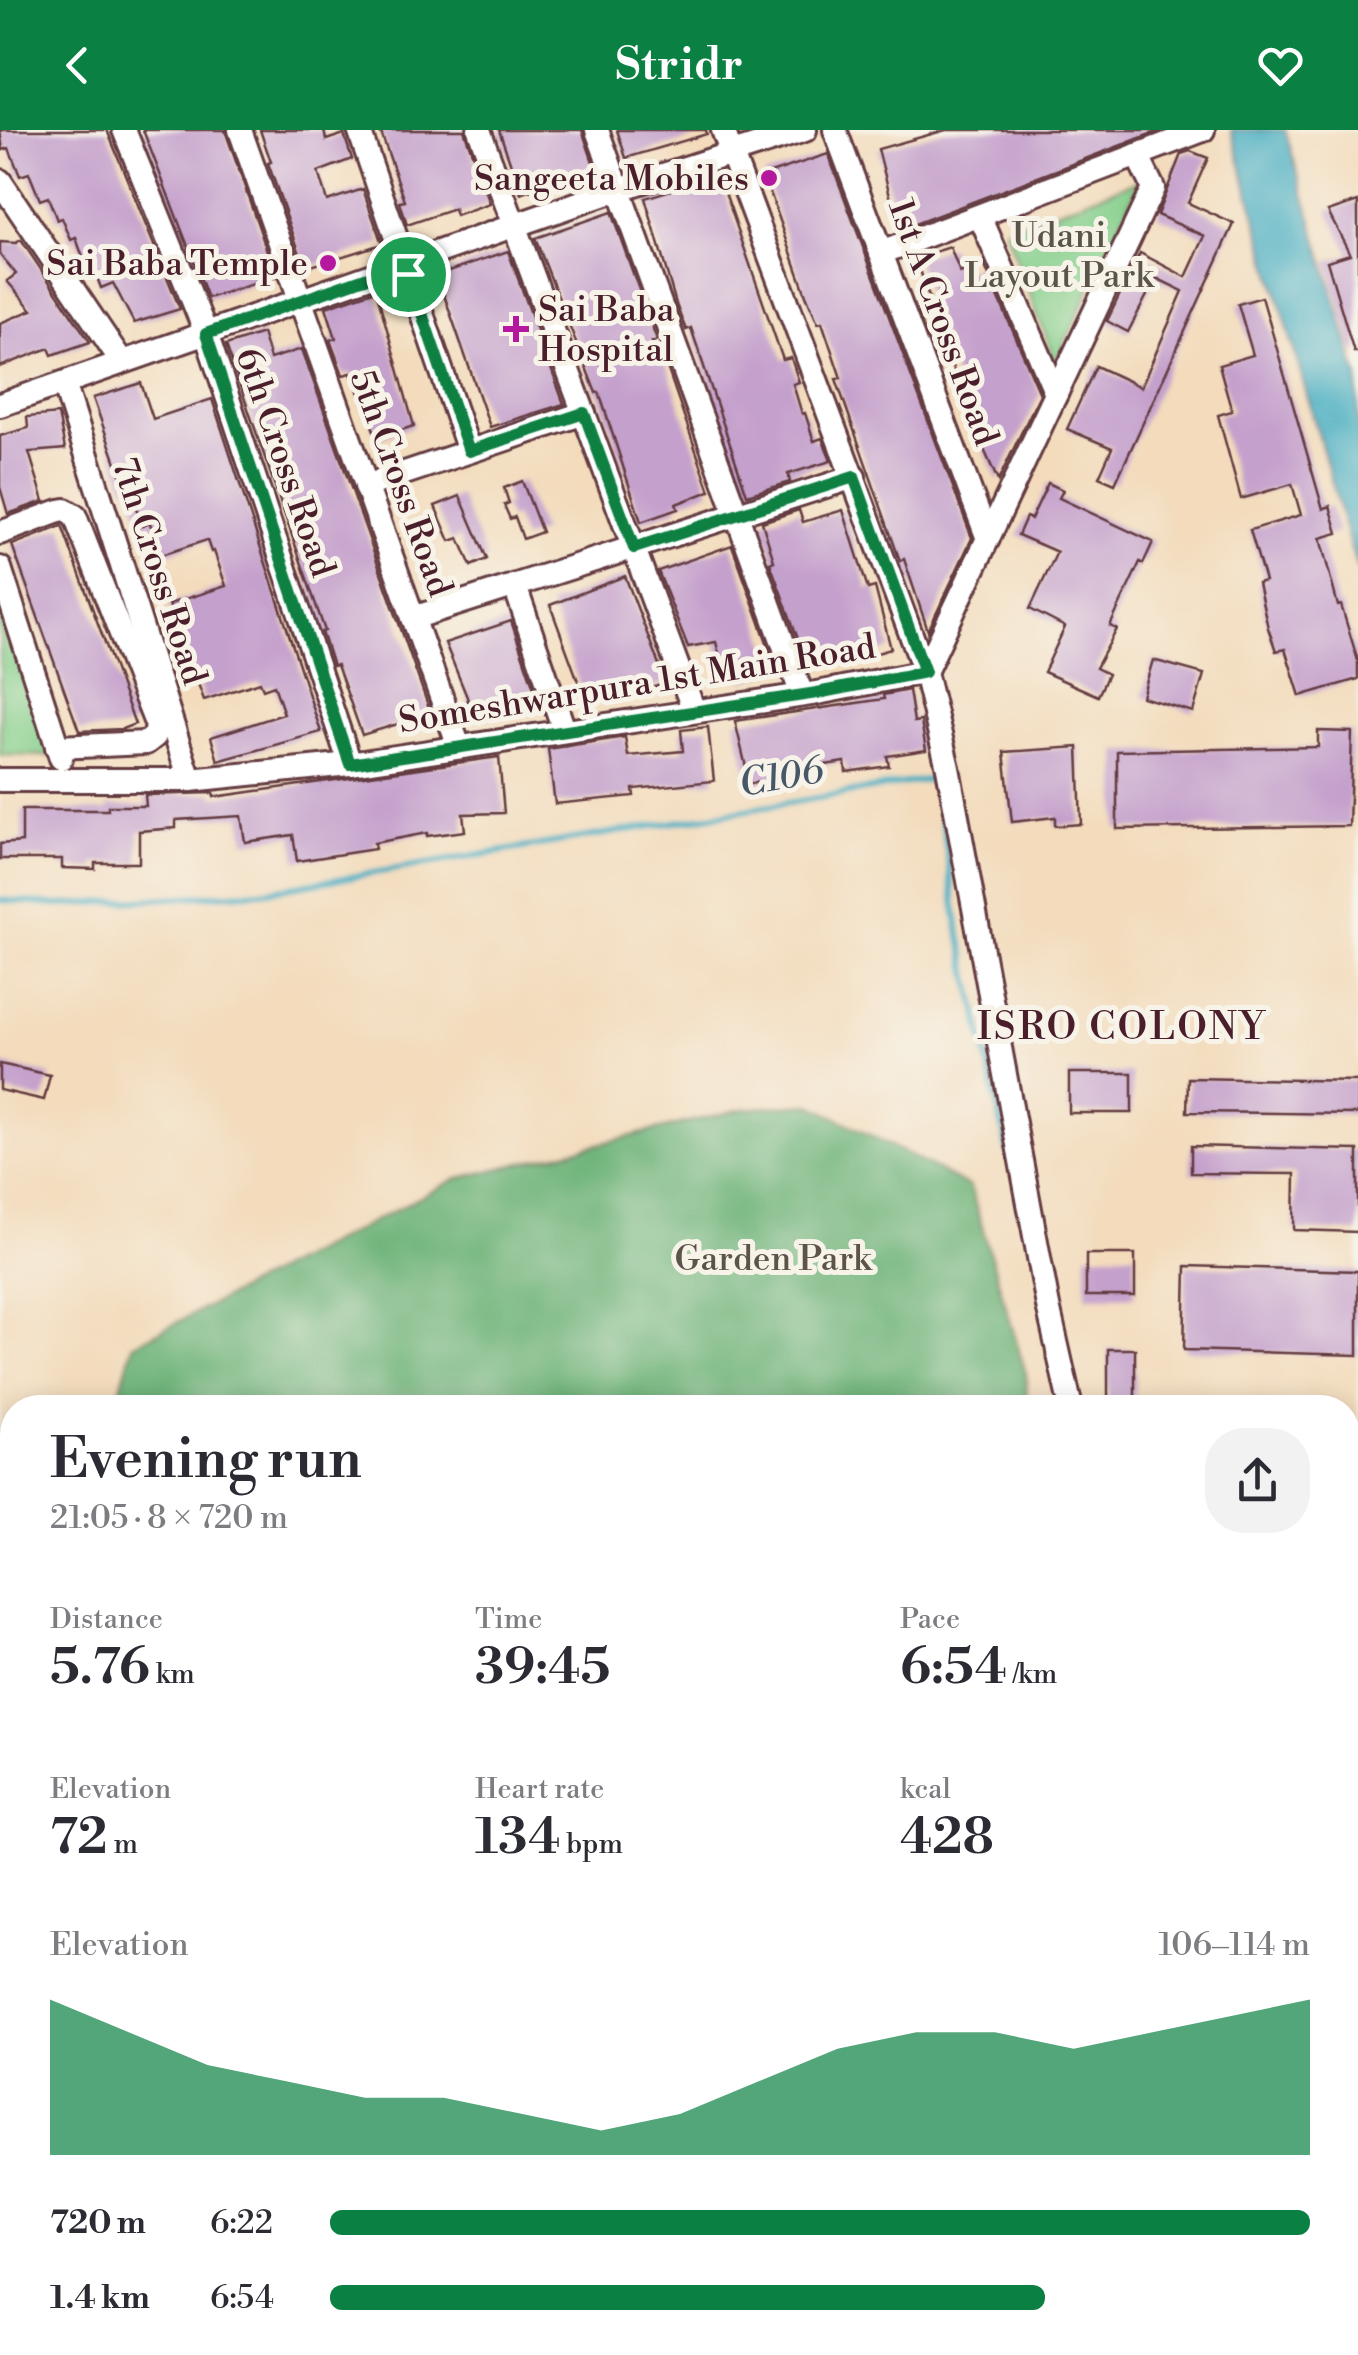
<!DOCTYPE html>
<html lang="en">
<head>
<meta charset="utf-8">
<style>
  body { margin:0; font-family:"Libre Bodoni",serif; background:#f2f2f3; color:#2b2b33; height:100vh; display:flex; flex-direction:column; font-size:38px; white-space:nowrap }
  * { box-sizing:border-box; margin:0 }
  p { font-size:32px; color:#7c7c81 }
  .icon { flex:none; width:55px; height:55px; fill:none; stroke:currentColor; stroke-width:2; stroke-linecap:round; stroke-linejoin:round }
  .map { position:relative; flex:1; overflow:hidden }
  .side { position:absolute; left:0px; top:1265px; width:1360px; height:960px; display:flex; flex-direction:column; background:#fff; border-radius:40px 40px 0 0; box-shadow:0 5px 25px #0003 }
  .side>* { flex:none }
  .pin { position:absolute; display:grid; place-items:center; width:85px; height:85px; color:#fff; margin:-42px; border:5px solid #fff; border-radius:50%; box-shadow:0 2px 10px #0007 }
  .round { display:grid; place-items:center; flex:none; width:105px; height:105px; border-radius:40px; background:#f2f2f3 }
  .head { display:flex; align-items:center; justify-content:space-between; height:170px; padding:0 50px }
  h1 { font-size:55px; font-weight:600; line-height:75px }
  .stats { display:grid; grid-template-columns:repeat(3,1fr); gap:15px; height:170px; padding:10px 50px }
  .stats div { display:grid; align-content:center }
  .stats b { font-size:50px; font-weight:600 }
  .stats small { font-size:28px; font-weight:400 }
  .stats p { font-size:28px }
  .chart { height:280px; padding:20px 50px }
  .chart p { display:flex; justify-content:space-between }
  .chart svg { width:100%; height:180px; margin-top:10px; fill:#0b8043; opacity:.7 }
  ul { padding:0 50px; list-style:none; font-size:32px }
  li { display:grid; grid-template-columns:160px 120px 1fr; align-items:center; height:75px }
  li i { height:25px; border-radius:12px; background:#0b8043 }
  header { display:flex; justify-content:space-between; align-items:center; height:130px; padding:0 50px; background:#0b8043; color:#fff; font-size:45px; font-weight:600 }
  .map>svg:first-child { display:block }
  .green { fill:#85cf8c; stroke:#68775c; stroke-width:2.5 }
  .forest { fill:#6cb278; stroke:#5b6852; stroke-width:2.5 }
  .water { fill:#42acc1; stroke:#466676; stroke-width:2.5 }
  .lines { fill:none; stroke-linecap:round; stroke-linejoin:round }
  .stream { stroke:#42acc1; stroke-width:6 }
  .building { fill:#c4a0cc }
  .minor-casing { stroke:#633b41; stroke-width:28 }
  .minor { stroke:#fff; stroke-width:22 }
  .route-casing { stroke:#fff; stroke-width:20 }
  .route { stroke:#0b8043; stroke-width:12 }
  .poi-dot { fill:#b5179e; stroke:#f7f3e8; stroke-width:4 }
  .labels { text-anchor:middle; stroke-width:10; stroke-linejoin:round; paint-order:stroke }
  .poi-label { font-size:35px; fill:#4a1f2b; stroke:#f7f3e8; text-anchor:end }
  .park-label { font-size:35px; fill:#5c5448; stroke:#f7f3e8 }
  .street-label { font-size:35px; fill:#4a1f2b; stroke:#f7f3e8 }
  .water-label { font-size:38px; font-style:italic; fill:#475767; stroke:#f7f3e8 }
  .neighbourhood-label { font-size:38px; letter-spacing:2.5px; fill:#4a1f2b; stroke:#f7f3e8 }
</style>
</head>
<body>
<header><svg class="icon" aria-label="back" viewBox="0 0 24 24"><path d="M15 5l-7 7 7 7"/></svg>Stridr<svg class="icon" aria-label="heart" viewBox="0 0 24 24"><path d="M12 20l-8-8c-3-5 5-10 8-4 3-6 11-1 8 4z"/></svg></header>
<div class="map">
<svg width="1358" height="2225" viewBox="0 0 1358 2225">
  <rect width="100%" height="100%" fill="#f7f3e8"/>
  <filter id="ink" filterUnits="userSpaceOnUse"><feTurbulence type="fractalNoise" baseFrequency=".01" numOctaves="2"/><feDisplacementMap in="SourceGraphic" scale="20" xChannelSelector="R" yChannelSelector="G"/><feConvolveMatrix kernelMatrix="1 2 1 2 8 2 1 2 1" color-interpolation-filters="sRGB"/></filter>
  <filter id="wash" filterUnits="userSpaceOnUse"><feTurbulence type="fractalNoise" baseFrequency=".0048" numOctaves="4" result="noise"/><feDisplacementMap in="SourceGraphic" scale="40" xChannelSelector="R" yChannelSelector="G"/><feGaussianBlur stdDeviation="2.25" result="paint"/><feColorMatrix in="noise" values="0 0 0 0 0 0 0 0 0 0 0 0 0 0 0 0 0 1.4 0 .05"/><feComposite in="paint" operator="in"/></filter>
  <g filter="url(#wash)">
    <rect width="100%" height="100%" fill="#f3dbbc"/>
    <g class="green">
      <polygon points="1140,50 1056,233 1005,100"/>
      <polygon points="0,470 53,626 0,625"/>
    </g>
    <g class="forest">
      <polygon points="810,974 970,1057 1026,1244 1027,1277 116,1277 133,1215 456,1049 742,979"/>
      <polygon points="630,2213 631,2212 820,2213 819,2225 631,2225"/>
    </g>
    <polygon class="water" points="1231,0 1285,0 1358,246 1358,443"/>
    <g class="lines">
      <g class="stream">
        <polyline points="0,770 59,775 261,762 936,648 958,796 1008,1023"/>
        <polyline points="1054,1251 1059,1278"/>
      </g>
    </g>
    <g id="blocks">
      <g class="building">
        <polygon points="0,0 107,0 180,179 134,193 113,153 101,158 92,134 86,136 76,108 71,110 62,88 57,90 48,67 40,70 29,43 20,46 9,18 3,20"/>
        <polygon points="143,0 225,0 276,147 208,168"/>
        <polygon points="260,0 324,0 326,10 344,4 352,29 318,42 327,71 363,59 382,114 305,138 268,33 271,32"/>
        <polygon points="380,0 464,0 490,74 456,86 454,79 407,95 400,72 405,71"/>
        <polygon points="499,0 582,0 595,38 521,64"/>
        <polygon points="617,0 706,0 707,4 626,28"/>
        <polygon points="946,0 1161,0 899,100 878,19"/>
        <polygon points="1190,21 1208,28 1188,73 1234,94 1115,354 1099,347 1112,318 1067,299 1096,236 1141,257 1183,161 1156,148 1128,202 1107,191 1140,123 1186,147 1205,106 1157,85 1181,24"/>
        <polygon points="828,24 972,408 928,501 904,429 900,431 836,249 841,248 822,192 818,193 806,165 764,45"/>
        <polygon points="719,45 783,230 791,228 799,252 793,254 802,284 805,283 814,311 822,308 831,331 788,344 790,352 747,365 691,198 686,200 677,177 645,68"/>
        <polygon points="1358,71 1358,222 1354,222 1327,131 1350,124 1328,81"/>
        <polygon points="611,82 657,210 652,212 668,240 710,361 676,374 678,379 641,392 599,262 596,263 535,108"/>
        <polygon points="21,110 90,212 52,225 49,218 0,237 0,193 32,180 7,151 16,144 0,124 0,112 16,113"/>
        <polygon points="950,117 960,143 984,134 1040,264 998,351 967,281 916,128"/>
        <polygon points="508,121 564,274 490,297 437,145"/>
        <polygon points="376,160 414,296 377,308 351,243 343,245 330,210 336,208 326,177"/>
        <polygon points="1262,167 1323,379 1330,376 1338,403 1320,408 1338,476 1341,475 1358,531 1358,549 1300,566 1285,519 1276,521 1268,498 1258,453 1265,451 1250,400 1301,385 1292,354 1241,369 1218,285 1232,281 1219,235 1253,225 1238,174"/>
        <polygon points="262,203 270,229 302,219 431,584 362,605 337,535 333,536 322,502 325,501 226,215"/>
        <polygon points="141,253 153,289 212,269 321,602 218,631 211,607 284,584 274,555 263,559 260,552 204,570 169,474 226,456 214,421 211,422 207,410 161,425 150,393 142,396 129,356 125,358 93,268"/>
        <polygon points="58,284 65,319 29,322 44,371 8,384 0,357 0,306 28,298 27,287"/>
        <polygon points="522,351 542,402 523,409 515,387 510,389 504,375 509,373 504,358"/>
        <polygon points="1048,353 1063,360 1059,368 1153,412 1143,434 1140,432 1110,496 1117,499 1096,538 1108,544 1098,566 1044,542 1065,497 1030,479 1057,422 1018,405 1026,387 1031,389"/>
        <polygon points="460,366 487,429 471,436 459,408 450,411 435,376"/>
        <polygon points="799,380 803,392 843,380 868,459 875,457 891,519 854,530 853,525 809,539 770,433 774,431 762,392"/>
        <polygon points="62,396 135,594 122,599 79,601 12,415"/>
        <polygon points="732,415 777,540 744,552 735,526 721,531 716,512 688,517 658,441"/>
        <polygon points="625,446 666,553 631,565 627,555 585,570 550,475"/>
        <polygon points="511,491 536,564 472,588 467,567 445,513"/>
        <polygon points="1153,530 1204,544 1193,582 1142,567"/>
        <polygon points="909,560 914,592 921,591 926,620 887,626 889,636 846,642 845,632 784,641 786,646 750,654 735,591 884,569 883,565"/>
        <polygon points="708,597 714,651 633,659 634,666 555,674 548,619 625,607 628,626 683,621 681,600"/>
        <polygon points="1318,601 1352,602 1349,696 1117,699 1117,621 1318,617"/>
        <polygon points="1078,617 1081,694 1055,696 1055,687 1012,692 1004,622"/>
        <polygon points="499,627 504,683 463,684 465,701 427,706 427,703 374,713 375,719 297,731 293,705 245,712 241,686 176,690 176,698 139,701 139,733 95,733 95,739 62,738 62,729 0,729 0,714 22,712 22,680 108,680 108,676 146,676 145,665 213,663 214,667"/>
        <polygon points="0,934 50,945 44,970 0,960"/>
        <rect x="1069" y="943" width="63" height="40"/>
        <polygon points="1188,948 1358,951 1358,984 1187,982"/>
        <polygon points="1191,1016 1358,1020 1358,1102 1294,1100 1295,1044 1191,1043"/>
        <rect x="1086" y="1124" width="49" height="42"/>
        <polygon points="1186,1136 1358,1141 1358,1225 1184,1220"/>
        <rect x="1108" y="1219" width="27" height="59"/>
      </g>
    </g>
  </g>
  <g filter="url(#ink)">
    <use href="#blocks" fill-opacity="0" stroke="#633b41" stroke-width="2.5"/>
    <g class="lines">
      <g class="minor-casing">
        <g id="minor">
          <polyline points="124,0 206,203 350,634"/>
          <polyline points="240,0 459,617"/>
          <polyline points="359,0 469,321"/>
          <polyline points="479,0 694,581"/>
          <polyline points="597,0 802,565"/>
          <polyline points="723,0 925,542 948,638 1048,1176 1071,1278"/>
          <polyline points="835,0 988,409"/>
          <polyline points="0,51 122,232"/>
          <polyline points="980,86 1056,264"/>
          <polyline points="881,123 1203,0"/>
          <polyline points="64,253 190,650"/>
          <polyline points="0,275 619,59 805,0"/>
          <polyline points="366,356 584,283"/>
          <polyline points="0,403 59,381 65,380 75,386 157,596 155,606 146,613 57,617"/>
          <polyline points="0,438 61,628"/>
          <polyline points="515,456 564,600"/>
          <polyline points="413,488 854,347"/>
          <polyline points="925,542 1153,58 1137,25"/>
          <polyline points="0,650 190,650 350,634 817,563 925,542"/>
          <polyline points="1348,1659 1358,1658"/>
          <polyline points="1348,1734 1358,1734"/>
          <polyline points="1348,1833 1358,1833"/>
          <polyline points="1348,1919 1358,1919"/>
          <polyline points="1348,2011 1358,2011"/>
          <polyline points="1348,2100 1358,2099"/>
          <polyline points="1348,2206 1358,2206"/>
          <polyline points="1308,2212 1309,2225"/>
        </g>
      </g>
      <use href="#minor" class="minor"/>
    </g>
  </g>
  <g class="lines" filter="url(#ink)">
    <g class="route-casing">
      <polygon id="route" points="405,134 469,321 584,283 634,418 854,347 925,542 817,563 350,634 206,204"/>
    </g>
    <use href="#route" class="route"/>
  </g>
  <g class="poi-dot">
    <circle cx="769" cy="48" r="10"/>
    <circle cx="328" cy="133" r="10"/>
    <path d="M511 184h10v10h10v10h-10v10h-10v-10h-10v-10h10z"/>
  </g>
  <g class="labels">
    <g class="poi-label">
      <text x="749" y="60">Sangeeta Mobiles</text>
      <text x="308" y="145">Sai Baba Temple</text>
      <text x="538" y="191" text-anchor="start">Sai Baba<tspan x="538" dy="40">Hospital</tspan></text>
    </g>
    <g class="park-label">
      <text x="1059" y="117">Udani<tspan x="1059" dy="40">Layout Park</tspan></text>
      <text x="773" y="1140">Garden Park</text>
    </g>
    <g class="street-label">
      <text transform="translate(944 192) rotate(70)" y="12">1st A Cross Road</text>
      <text transform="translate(286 332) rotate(71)" y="12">6th Cross Road</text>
      <text transform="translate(402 353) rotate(70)" y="12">5th Cross Road</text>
      <text transform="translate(160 441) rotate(72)" y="12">7th Cross Road</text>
      <text transform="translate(637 553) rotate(-9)" y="12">Someshwarpura 1st Main Road</text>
    </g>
    <g class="water-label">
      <text transform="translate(781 646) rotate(-10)" y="13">C106</text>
    </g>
    <g class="neighbourhood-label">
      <text x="1122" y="909">ISRO COLONY</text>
    </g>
  </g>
</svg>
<div class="pin" style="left:408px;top:144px;background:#1e9e55"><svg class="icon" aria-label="arrive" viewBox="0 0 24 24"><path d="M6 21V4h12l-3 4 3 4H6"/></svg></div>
<section class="side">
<div class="head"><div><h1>Evening run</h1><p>21:05 · 8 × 720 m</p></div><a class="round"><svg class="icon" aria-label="share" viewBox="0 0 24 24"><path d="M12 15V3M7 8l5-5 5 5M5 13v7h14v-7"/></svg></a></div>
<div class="stats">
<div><p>Distance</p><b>5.76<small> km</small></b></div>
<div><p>Time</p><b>39:45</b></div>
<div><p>Pace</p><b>6:54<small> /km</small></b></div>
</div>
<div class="stats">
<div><p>Elevation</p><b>72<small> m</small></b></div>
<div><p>Heart rate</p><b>134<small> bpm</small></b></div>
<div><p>kcal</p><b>428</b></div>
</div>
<div class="chart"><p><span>Elevation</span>106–114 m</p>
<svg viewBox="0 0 160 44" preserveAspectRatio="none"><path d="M0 44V6L10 14L20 22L30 26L40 30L50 30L60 34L70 38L80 34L90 26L100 18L110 14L120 14L130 18L140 14L150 10L160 6V44z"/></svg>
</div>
<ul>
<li><b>720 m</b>6:22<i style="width:100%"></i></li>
<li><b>1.4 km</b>6:54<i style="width:73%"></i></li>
</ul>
</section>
</div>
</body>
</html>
